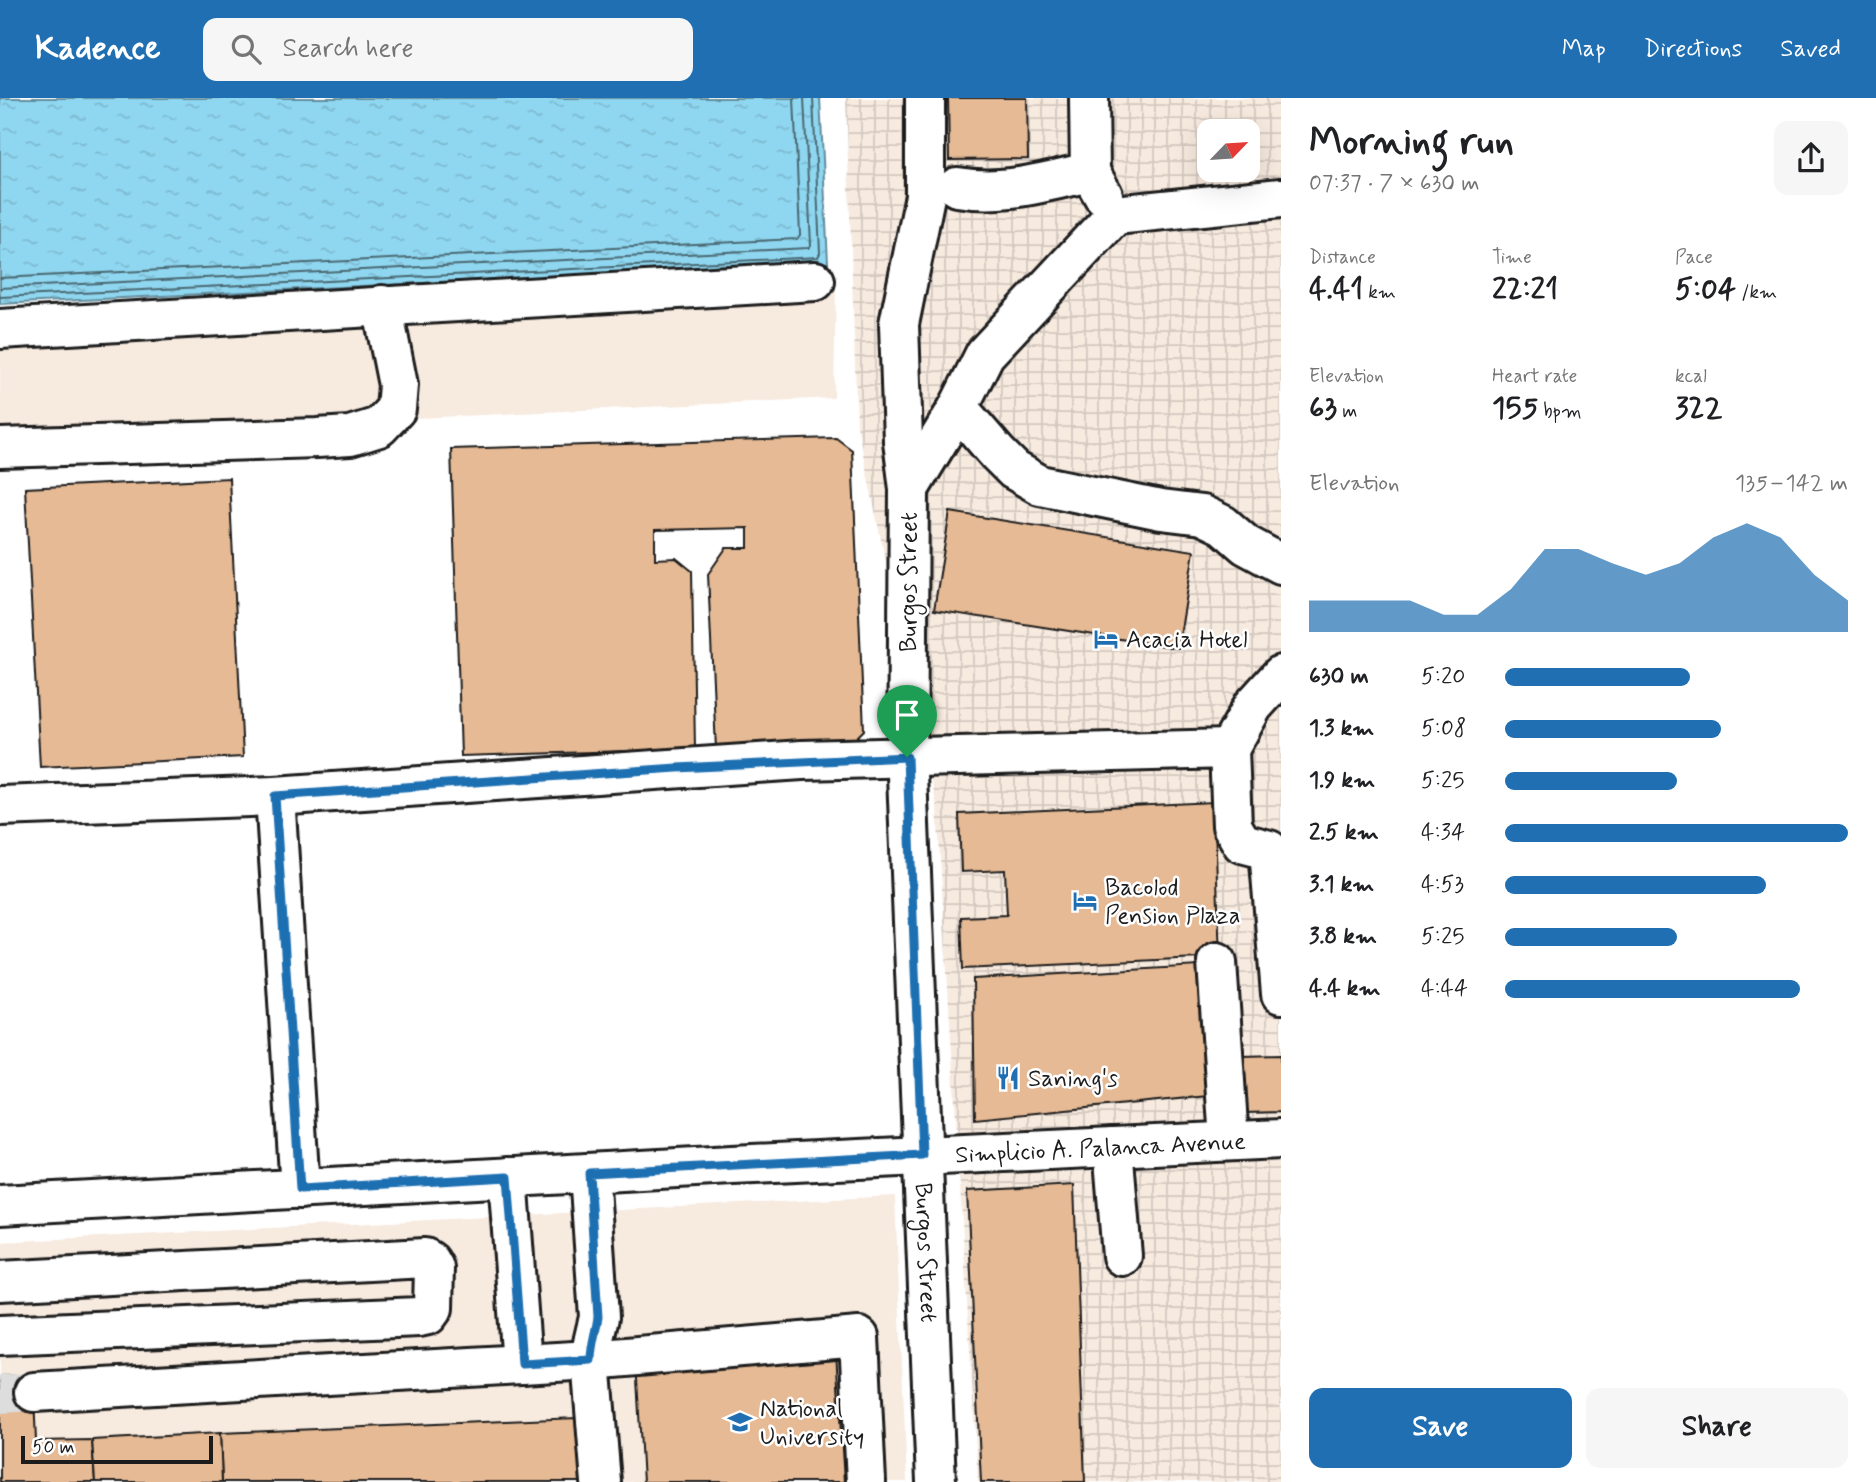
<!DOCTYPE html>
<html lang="en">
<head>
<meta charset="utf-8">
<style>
  body { margin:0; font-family:Mynerve,sans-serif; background:#f6f6f6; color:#202124; height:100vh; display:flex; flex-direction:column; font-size:26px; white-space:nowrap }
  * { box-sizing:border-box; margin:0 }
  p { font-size:23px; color:#757577 }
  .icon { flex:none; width:38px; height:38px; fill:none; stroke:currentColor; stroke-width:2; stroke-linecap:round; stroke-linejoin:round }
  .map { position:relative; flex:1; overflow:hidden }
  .panel { display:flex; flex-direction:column; background:#fff; width:595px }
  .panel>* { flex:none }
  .needle { width:46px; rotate:65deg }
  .fabs { position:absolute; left:1197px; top:21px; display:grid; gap:14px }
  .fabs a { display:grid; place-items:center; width:63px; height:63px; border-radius:14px; background:#fff; box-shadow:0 7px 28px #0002; font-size:35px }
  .scale { position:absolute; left:21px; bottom:18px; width:192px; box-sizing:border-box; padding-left:7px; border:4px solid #1c1c1c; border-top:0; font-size:19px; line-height:24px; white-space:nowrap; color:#1c1c1c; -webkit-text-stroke:5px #fff; paint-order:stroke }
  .pin { position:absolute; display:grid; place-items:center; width:60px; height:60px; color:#fff; margin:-72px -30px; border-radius:50% 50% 50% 0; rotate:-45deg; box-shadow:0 0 7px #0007 }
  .pin .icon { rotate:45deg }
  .round { display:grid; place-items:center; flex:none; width:74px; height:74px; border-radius:14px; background:#f6f6f6 }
  .head { display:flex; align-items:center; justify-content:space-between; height:119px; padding:0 28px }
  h1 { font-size:38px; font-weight:700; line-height:52px }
  .stats { display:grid; grid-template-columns:repeat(3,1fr); gap:10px; height:119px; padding:7px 28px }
  .stats div { display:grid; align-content:center }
  .stats b { font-size:30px; font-weight:700 }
  .stats small { font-size:19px; font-weight:400 }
  .stats p { font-size:19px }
  .chart { height:196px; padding:14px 28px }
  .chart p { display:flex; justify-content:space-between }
  .chart svg { width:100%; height:126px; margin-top:7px; fill:#1f6fb2; opacity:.7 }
  .cta { display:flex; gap:14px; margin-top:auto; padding:14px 28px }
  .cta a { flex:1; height:80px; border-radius:14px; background:#1f6fb2; color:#fff; font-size:28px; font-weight:700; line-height:80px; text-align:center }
  .cta a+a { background:#f6f6f6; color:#202124 }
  ul { padding:0 28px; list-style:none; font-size:23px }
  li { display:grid; grid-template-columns:112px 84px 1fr; align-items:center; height:52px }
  li i { height:18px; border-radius:9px; background:#1f6fb2 }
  header { display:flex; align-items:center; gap:42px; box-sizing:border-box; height:98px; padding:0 35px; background:#1f6fb2; color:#fff }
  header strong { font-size:33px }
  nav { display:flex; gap:38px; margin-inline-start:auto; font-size:24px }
  .search { width:490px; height:63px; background:#f6f6f6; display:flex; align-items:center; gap:18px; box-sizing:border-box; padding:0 24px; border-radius:14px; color:#757577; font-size:26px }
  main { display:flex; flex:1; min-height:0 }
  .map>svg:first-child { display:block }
  .built { fill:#f7eadf }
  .industrial { fill:url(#industrial-grid); fill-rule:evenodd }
  .water { fill:url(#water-ripples); stroke:#618c9c; stroke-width:2 }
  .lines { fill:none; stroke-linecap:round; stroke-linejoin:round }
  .shore { stroke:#4a6771; stroke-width:2 }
  .building { fill:#e5ba95; stroke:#1c1c1c; stroke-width:2 }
  .minor-tunnel { stroke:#ddd; stroke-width:38; stroke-dasharray:38 19; stroke-linecap:butt }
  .minor-casing { stroke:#1c1c1c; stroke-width:44 }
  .minor { stroke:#fff; stroke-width:38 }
  .route-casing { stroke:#fff; stroke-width:14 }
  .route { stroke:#1f6fb2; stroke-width:9 }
  .labels { text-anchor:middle; stroke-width:5; stroke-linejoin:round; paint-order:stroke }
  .street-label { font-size:24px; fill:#1c1c1c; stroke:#fff }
  .poi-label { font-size:24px; fill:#1c1c1c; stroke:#fff; text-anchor:start }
</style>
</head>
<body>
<header>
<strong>Kadence</strong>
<div class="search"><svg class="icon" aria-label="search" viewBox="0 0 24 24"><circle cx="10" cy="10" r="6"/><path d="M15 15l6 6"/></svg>Search here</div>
<nav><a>Map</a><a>Directions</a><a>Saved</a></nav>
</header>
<main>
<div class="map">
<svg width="1281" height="1384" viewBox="0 0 1281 1384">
  <defs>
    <pattern id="industrial-grid" width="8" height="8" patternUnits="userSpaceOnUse" patternTransform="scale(1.75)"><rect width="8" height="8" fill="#f7eadf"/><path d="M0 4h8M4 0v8" fill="none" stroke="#d3c8bf"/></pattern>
    <pattern id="water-ripples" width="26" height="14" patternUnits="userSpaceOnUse" patternTransform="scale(1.75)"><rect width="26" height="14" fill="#8fd7f1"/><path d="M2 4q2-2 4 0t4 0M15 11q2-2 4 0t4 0" fill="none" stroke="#7bb8ce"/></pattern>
  </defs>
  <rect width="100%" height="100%" fill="#fff"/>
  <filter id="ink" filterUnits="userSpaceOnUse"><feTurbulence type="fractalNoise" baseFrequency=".0143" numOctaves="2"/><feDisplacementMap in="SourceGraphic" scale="14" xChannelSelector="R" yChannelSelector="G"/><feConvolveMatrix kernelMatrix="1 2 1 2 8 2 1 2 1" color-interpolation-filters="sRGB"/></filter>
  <g filter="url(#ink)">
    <g class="built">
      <polygon points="836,185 834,300 0,340 0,220"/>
      <polygon points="895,1098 907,1384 0,1384 0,1144"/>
    </g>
    <path class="industrial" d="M846,0h435v1384h-303l-41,-675 -80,-382zM1209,33h39v39h-39z"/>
    <polygon class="water" points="0,0 820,0 828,165 0,206"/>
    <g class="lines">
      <g class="shore">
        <polyline points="0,180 797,141 800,137 794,0"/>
        <polyline points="0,190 808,150 811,147 804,0"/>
        <polyline points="0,199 818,159 820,155 813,0"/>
      </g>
    </g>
    <g class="building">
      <polygon points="948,0 1027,0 1028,61 949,62"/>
      <polygon points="836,340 852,352 864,632 849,647 716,651 708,476 726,450 748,450 748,430 655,432 655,461 676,460 692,473 695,651 461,658 451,351"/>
      <polygon points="229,380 243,659 40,669 25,390"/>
      <polygon points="950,414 1194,453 1178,550 934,512"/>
      <polygon points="1214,704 1220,859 963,871 961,819 1007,817 1005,772 961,774 959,716"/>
      <polygon points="1199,868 1208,998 975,1021 973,881"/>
      <polygon points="1281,957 1281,1014 1244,1015 1242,958"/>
      <polygon points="1074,1087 1085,1384 981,1384 967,1093"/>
      <polygon points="836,1254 844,1384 643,1384 636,1264"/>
      <polygon points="33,1277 36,1343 92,1342 95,1384 0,1384 0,1278"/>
      <polygon points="577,1320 581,1384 222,1384 220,1335"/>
      <polygon points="220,1335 222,1384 95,1384 92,1342"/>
    </g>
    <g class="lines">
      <polyline class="minor-tunnel" points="0,1296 34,1294"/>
      <g class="minor-casing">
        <g id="minor">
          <path id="s1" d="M925,0v98l-26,128 4,117 6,48 -2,286 29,707"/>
          <polyline points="1089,0 1090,74 1103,97"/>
          <path d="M957,89c48,8 86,-5 133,-15"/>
          <polyline points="1115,117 1281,100"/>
          <polyline points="0,231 815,183"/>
          <polyline points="958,310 997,355 1014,372 1040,387 1161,412 1202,417 1223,427 1246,447 1281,466"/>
          <polyline points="0,350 317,340 350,338 379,329 396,311 398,287 382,207"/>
          <polyline points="909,391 958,310 985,256 1115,117"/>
          <polyline points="1229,651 1253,608 1281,577"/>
          <polyline points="275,698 300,1091"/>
          <polyline points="0,708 275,698 802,662 1229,651 1232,728 1242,745 1269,752 1281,896"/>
          <polyline points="1217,864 1229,1043"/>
          <polyline points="1113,1049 1122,1158"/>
          <path d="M589,1075l10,144c-3,15 -8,28 -8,43l10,122"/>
          <polyline points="508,1079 522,1266"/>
          <path id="s2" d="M0,1107l732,-40 549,-26"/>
          <polyline points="0,1183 425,1160 430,1163 434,1170 433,1210 428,1217 419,1219 0,1237"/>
          <polyline points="34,1294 591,1262 859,1239 866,1384"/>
        </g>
      </g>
      <use href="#minor" class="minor"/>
    </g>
  </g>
  <g class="lines" filter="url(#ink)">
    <g class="route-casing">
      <path id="route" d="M907,659l15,398 -333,18 9,144c-2,15 -7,28 -7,43l-69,4 -14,-187 -208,12 -25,-393 402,-28z"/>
    </g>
    <use href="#route" class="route"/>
  </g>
  <defs>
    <g id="hotel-bare" transform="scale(1.89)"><path d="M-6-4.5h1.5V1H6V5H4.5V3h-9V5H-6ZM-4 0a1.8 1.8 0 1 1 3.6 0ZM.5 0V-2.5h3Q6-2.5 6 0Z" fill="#1f6fb2" stroke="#fff" stroke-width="2.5" paint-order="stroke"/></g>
    <g id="restaurant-bare" transform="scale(1.89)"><path d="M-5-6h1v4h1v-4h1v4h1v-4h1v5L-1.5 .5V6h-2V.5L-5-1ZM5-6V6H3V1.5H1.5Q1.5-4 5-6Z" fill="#1f6fb2" stroke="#fff" stroke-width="2.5" paint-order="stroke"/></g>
    <g id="university-bare" transform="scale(1.89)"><path d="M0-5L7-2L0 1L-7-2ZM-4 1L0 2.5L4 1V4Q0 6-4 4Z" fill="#1f6fb2" stroke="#fff" stroke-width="2.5" paint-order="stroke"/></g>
  </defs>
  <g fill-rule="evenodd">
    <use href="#hotel-bare" x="1106" y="541"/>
    <use href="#hotel-bare" x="1085" y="803"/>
    <use href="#restaurant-bare" x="1008" y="980"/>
    <use href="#university-bare" x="740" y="1324"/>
  </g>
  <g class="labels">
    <g class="street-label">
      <text transform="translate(908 484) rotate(-90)" y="8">Burgos Street</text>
      <text dy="8" stroke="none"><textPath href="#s2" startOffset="1102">Simplicio A. Palanca Avenue</textPath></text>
      <text dy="8" stroke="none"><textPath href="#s1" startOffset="1158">Burgos Street</textPath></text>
    </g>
    <g class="poi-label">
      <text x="1126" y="549">Acacia Hotel</text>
      <text x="1105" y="797">Bacolod<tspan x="1105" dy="28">Pension Plaza</tspan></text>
      <text x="1028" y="988">Saning's</text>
      <text x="760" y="1318">National<tspan x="760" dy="28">University</tspan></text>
    </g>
  </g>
</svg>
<div class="fabs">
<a><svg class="needle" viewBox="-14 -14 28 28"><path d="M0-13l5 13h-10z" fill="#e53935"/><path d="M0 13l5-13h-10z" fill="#757577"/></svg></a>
</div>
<div class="scale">50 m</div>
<div class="pin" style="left:907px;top:659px;background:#1e9e55"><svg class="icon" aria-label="arrive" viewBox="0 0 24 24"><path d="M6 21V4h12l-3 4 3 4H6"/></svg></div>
</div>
<section class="panel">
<div class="head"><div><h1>Morning run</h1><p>07:37 · 7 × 630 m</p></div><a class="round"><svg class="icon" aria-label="share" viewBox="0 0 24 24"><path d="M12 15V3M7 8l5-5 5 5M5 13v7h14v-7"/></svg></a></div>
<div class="stats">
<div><p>Distance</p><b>4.41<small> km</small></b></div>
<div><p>Time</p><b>22:21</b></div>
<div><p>Pace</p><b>5:04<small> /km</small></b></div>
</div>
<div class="stats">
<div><p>Elevation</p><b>63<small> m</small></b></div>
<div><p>Heart rate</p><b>155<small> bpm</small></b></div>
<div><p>kcal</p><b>322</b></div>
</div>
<div class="chart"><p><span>Elevation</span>135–142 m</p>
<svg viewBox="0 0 160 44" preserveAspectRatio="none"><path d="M0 44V33L10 33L20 33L30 33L40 38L50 38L60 29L70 15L80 15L90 20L100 24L110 20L120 11L130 6L140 11L150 24L160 33V44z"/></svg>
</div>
<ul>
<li><b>630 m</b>5:20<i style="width:54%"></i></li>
<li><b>1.3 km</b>5:08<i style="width:63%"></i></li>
<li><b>1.9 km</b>5:25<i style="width:50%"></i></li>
<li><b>2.5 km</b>4:34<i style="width:100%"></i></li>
<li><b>3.1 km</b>4:53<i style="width:76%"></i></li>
<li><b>3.8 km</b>5:25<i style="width:50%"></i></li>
<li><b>4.4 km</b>4:44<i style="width:86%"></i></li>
</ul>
<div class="cta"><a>Save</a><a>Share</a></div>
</section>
</main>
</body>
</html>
